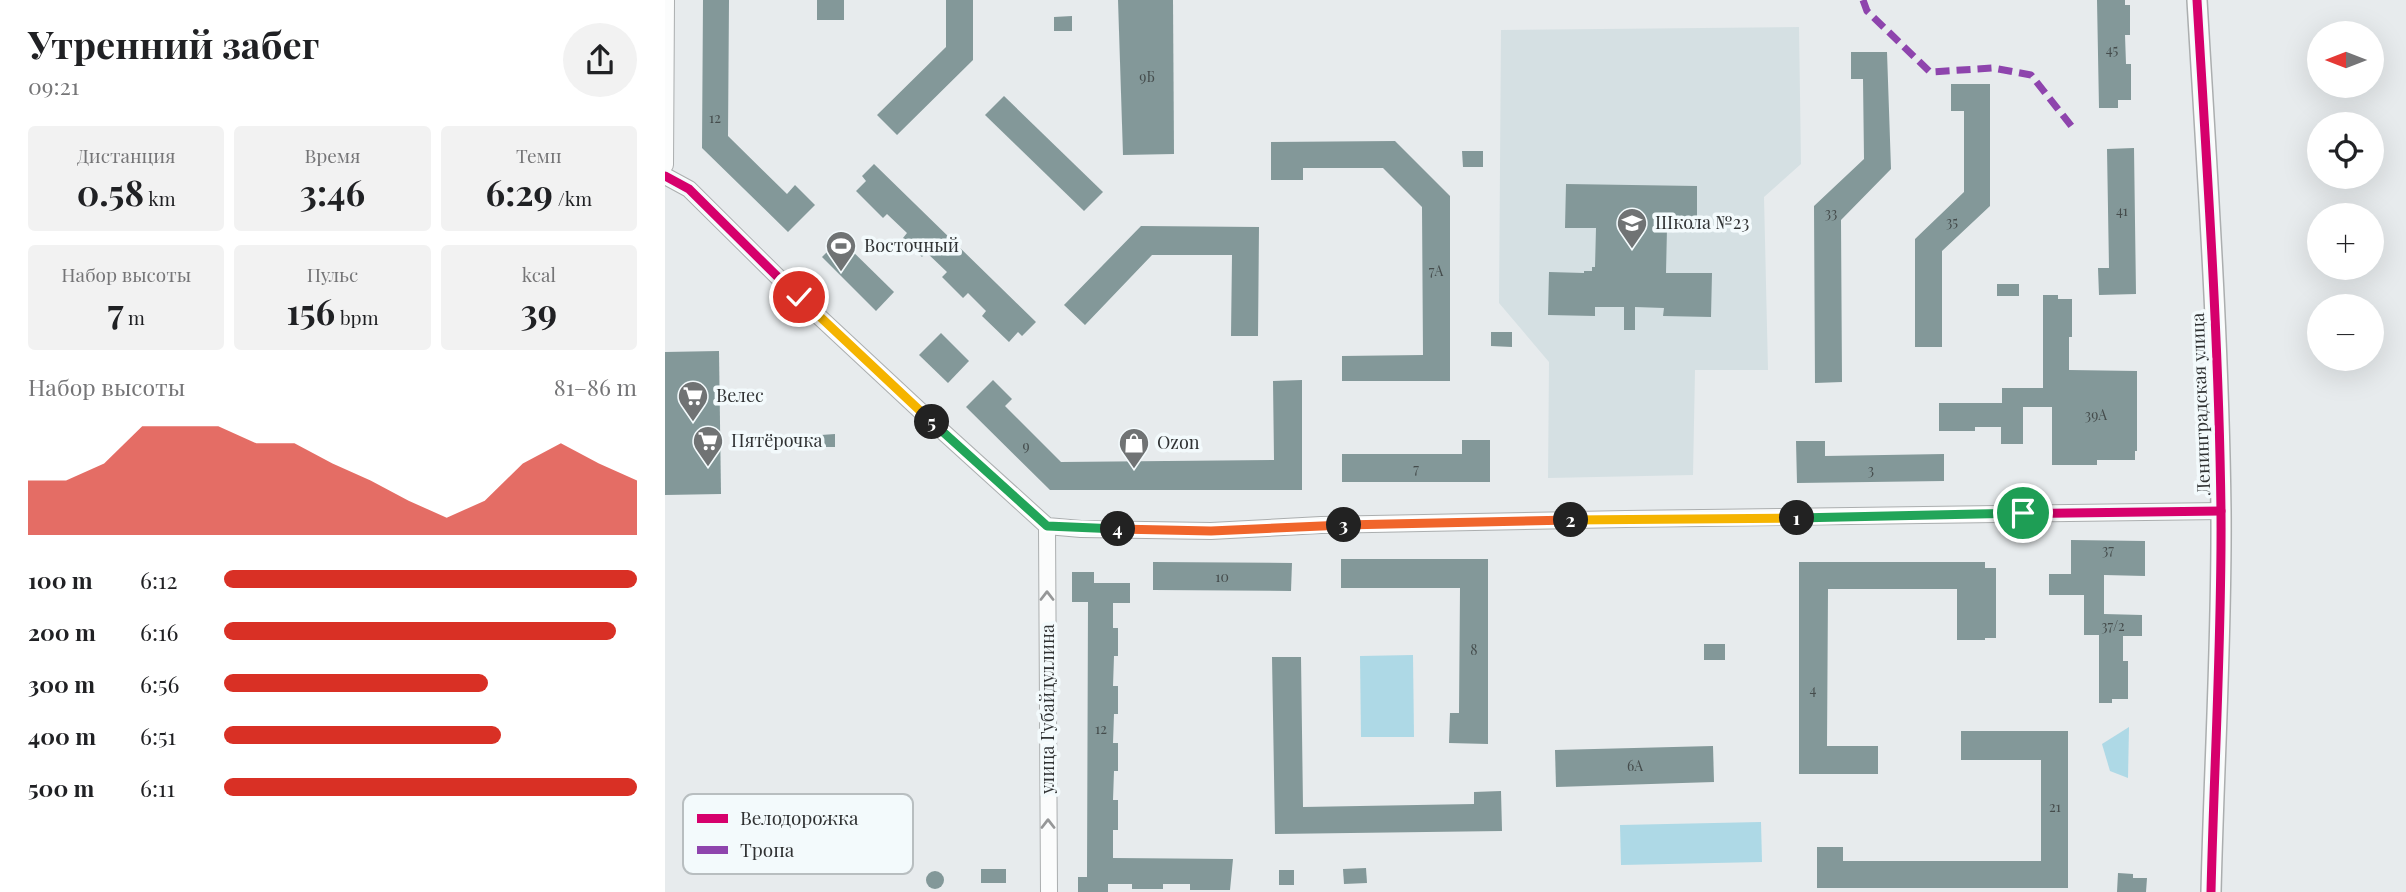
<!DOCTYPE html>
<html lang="ru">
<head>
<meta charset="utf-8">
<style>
  body { margin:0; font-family:"Playfair Display",serif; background:#f2f2f2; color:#202124; height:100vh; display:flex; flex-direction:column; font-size:26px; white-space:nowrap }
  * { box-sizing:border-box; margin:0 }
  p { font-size:23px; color:#757577 }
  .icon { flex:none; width:38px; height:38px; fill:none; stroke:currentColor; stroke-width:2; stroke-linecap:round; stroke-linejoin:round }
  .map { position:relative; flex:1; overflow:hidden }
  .details { display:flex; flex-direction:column; background:#fff; width:665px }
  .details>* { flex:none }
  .needle { width:46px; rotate:270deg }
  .tools { position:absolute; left:1642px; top:21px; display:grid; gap:14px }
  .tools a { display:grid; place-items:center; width:77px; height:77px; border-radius:50%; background:#fff; box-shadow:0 7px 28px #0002; font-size:35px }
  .pin { position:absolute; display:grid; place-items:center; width:60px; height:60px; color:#fff; margin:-30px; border:4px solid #fff; border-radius:50%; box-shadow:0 2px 7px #0007 }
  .km { position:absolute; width:35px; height:35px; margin:-18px; border-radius:50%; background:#222; color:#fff; font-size:19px; line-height:35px; text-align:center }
  .round { display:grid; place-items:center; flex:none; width:74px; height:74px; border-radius:37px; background:#f2f2f2 }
  .headline { display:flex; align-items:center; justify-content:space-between; height:119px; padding:0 28px }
  h1 { font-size:38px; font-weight:700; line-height:52px }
  .figures { display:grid; grid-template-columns:repeat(3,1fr); gap:10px; height:119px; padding:7px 28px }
  .figures div { display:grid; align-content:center; border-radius:7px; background:#f2f2f2; text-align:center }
  .figures b { font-size:35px; font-weight:700 }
  .figures small { font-size:19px; font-weight:400 }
  .figures p { font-size:19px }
  .chart { height:196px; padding:14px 28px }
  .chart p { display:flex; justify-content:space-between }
  .chart svg { width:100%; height:126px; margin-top:7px; fill:#d93025; opacity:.7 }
  ul { padding:0 28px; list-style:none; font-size:23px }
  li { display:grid; grid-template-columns:112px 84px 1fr; align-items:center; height:52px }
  li i { height:18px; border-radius:9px; background:#d93025 }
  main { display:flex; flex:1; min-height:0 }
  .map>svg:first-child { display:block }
  .built { fill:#d5e0e3 }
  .green { fill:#aed9e6 }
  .building { fill:#839899 }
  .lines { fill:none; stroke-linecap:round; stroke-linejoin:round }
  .minor-casing { stroke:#abaeaf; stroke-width:18 }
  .tertiary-casing { stroke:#abaeaf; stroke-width:22 }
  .minor { stroke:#fbfcfc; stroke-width:16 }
  .tertiary { stroke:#fbfcfc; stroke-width:19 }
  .quiet { stroke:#8e44ad; stroke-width:7; stroke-dasharray:14 7; stroke-linecap:butt }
  .cycleway-casing { stroke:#f3fafc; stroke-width:13 }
  .cycleway { stroke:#d6006c; stroke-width:9 }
  .oneway { stroke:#969798 }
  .split-1-casing { stroke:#fff; stroke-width:14 }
  .split-2-casing { stroke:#fff; stroke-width:14 }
  .split-3-casing { stroke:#fff; stroke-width:14 }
  .split-4-casing { stroke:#fff; stroke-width:14 }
  .split-5-casing { stroke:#fff; stroke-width:14 }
  .split-6-casing { stroke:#fff; stroke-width:14 }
  .split-1 { stroke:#22a559; stroke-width:9 }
  .split-2 { stroke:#f5b400; stroke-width:9 }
  .split-3 { stroke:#f0652b; stroke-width:9 }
  .split-4 { stroke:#f0652b; stroke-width:9 }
  .split-5 { stroke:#22a559; stroke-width:9 }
  .split-6 { stroke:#f5b400; stroke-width:9 }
  .labels { text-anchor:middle; stroke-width:7; stroke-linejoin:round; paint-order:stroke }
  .number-label { font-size:14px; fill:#454c4c }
  .poi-label { font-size:18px; fill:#303233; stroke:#f3fafc; text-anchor:start }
  .street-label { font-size:18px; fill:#303233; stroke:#f3fafc }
  .key { fill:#f3fafc; stroke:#b8bec0; stroke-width:2 }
  .key-label { font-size:19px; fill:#303233 }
</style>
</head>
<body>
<main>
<section class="details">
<div class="headline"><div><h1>Утренний забег</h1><p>09:21</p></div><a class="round"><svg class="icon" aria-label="share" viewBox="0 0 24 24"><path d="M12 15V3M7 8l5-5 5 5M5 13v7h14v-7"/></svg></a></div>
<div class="figures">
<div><p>Дистанция</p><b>0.58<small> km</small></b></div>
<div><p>Время</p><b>3:46</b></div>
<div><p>Темп</p><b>6:29<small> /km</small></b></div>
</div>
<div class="figures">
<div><p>Набор высоты</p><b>7<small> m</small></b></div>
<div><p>Пульс</p><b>156<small> bpm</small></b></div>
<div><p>kcal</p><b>39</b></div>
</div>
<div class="chart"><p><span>Набор высоты</span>81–86 m</p>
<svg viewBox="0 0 160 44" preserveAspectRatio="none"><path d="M0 44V25L10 25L20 19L30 6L40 6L50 6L60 12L70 12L80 19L90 25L100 32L110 38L120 32L130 19L140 12L150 19L160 25V44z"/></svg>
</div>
<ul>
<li><b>100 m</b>6:12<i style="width:100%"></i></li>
<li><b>200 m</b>6:16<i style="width:95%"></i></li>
<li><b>300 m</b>6:56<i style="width:64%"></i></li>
<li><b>400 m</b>6:51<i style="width:67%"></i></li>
<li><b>500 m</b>6:11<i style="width:100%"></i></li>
</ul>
</section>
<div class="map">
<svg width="1741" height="892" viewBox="0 0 1741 892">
  <rect width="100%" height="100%" fill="#e7ebed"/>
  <polygon class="built" points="1134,27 1136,164 1099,197 1103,370 1030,370 1028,475 883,478 884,362 834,303 836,30"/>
  <g class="green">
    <polygon points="748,655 749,737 696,737 695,656"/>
    <polygon points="1464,727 1463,778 1445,771 1437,744"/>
    <polygon points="1096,822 1097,862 956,865 955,825"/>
  </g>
  <g class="building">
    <polygon points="38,0 64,0 63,136 122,194 130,185 150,205 123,232 37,148"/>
    <rect x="152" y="0" width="27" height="20"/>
    <polygon points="281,0 308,0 308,60 232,135 212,115 281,47"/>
    <polygon points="453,0 508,0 509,154 458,155"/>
    <polygon points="1432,0 1460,0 1460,5 1465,5 1465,35 1460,35 1461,64 1466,64 1466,100 1453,100 1453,108 1434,108"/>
    <polygon points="407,16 407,31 389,31 389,17"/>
    <polygon points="1186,52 1222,52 1226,169 1176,220 1177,382 1150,383 1149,206 1199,159 1198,79 1186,79"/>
    <polygon points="1286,84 1325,84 1325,206 1277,251 1277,347 1250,347 1250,239 1299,192 1299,111 1286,111"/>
    <polygon points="339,96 438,192 419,211 320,115"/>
    <polygon points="730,141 785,196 785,381 677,381 677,356 758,355 757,207 718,168 638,168 638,180 606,180 606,142"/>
    <polygon points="1469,148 1471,294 1434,295 1433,268 1444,268 1442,149"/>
    <polygon points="797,151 818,151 818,167 798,167"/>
    <polygon points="209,164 371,322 357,336 353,332 344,342 317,316 321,311 303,293 298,298 277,277 282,272 261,252 257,257 238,238 242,233 222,214 218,218 191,191 201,181 197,176"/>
    <polygon points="901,184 1032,186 1032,229 1002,228 1001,273 1047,273 1046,317 998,316 999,308 970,307 970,330 959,330 959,307 930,307 930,316 883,315 884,272 919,273 919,271 927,271 927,267 930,267 931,228 900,228"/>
    <polygon points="476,226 594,227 593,336 566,336 567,255 487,255 420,325 399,305"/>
    <polygon points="175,239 229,292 211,311 157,257"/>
    <rect x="1332" y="284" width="22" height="12"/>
    <polygon points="1378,295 1393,295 1393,299 1407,299 1407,337 1404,337 1404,370 1472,371 1472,451 1470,451 1470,460 1432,460 1432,465 1387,465 1387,407 1358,407 1358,444 1336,444 1336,427 1310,427 1310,431 1274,431 1274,403 1337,403 1337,388 1378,388"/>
    <polygon points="826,332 847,332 847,347 826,346"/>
    <polygon points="276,333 304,361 283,383 254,355"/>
    <polygon points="54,351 56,494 0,495 0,352"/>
    <polygon points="328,380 347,399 340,406 396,462 609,460 608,381 637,380 637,490 385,490 301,407"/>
    <polygon points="170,434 170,447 156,447 156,435"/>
    <polygon points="152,436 152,448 132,448 132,437"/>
    <polygon points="797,440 825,440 825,482 677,482 677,454 797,454"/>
    <polygon points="1131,441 1160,441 1160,456 1279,454 1279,481 1132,483"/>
    <polygon points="1406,540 1480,541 1480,576 1439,575 1439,614 1477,615 1477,636 1458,636 1458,661 1463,661 1463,699 1447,699 1447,703 1434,703 1434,635 1419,635 1419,595 1384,595 1384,574 1406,574"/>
    <polygon points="676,559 823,559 823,744 784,743 785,713 794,713 795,588 676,588"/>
    <polygon points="488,562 627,563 626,591 488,590"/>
    <polygon points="1134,562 1320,562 1320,568 1331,568 1331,638 1320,638 1320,640 1292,640 1292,589 1163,589 1162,746 1213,746 1213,774 1134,774"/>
    <polygon points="407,572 429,572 429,583 465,583 465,603 448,603 448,628 453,628 453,656 449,656 448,686 453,686 453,714 449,714 448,743 453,743 453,771 449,771 448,800 453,800 453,830 448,830 448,858 568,859 565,890 525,890 525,884 498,884 498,889 467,889 467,884 443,884 443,892 413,892 413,877 422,877 423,602 407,602"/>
    <rect x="1039" y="644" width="21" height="16"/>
    <polygon points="607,657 636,657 638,807 809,804 809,792 836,791 837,831 610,834"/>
    <polygon points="1296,731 1403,731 1403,888 1152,888 1152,847 1178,847 1178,861 1376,861 1376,760 1296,760"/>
    <polygon points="1048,746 1049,782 891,787 890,750"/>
    <polygon points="701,868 702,883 679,884 678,869"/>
    <rect x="316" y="869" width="25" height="14"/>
    <rect x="614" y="870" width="15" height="15"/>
    <circle cx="270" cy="880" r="9"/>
    <polygon points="1453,873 1468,874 1468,878 1482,878 1481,892 1452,892"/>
  </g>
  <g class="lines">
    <g class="minor-casing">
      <g id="minor">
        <polyline points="0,165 1,0"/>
        <polyline points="0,176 24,189 133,297 264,419 382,526 416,529 546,531 656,525 961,519 1556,511"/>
        <polyline points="382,526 384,892"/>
      </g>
    </g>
    <g class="tertiary-casing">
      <path id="tertiary" d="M1532,0c10,170 22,341 24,512 1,126 -7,253 -10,380"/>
    </g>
    <use href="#minor" class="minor"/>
    <use href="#tertiary" class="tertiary"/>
    <polyline class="quiet" points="1198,0 1202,11 1265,72 1328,68 1366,75 1408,128"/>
    <g class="cycleway-casing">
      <g id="cycleway">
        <path d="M1532,0c10,170 22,341 24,512 1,126 -7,253 -10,380"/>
        <polyline points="0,176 24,189 133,297 264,419 382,526 416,529 546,531 656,525 961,519 1556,511"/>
      </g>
    </g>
    <use href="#cycleway" class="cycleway"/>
  </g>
  <defs><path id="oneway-chevron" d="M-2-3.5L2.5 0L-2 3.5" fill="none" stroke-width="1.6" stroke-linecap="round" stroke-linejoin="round" transform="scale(1.75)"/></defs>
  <g class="oneway">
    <use href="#oneway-chevron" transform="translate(382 596) rotate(-90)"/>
    <use href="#oneway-chevron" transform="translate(383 824) rotate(-90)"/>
  </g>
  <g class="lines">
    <g class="split-1-casing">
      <polyline id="split-1" points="1132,518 1358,513"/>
    </g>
    <g class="split-2-casing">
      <polyline id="split-2" points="906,520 1132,518"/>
    </g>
    <g class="split-3-casing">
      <polyline id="split-3" points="679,525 906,520"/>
    </g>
    <g class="split-4-casing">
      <polyline id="split-4" points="453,529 546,531 679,525"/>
    </g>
    <g class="split-5-casing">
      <polyline id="split-5" points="267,422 382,526 453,529"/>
    </g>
    <g class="split-6-casing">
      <polyline id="split-6" points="134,297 267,422"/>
    </g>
    <use href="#split-1" class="split-1"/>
    <use href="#split-2" class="split-2"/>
    <use href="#split-3" class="split-3"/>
    <use href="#split-4" class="split-4"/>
    <use href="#split-5" class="split-5"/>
    <use href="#split-6" class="split-6"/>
  </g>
  <defs>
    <g id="school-pin" transform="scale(1.575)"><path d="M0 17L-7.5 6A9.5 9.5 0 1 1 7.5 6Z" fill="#707374" stroke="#f3fafc"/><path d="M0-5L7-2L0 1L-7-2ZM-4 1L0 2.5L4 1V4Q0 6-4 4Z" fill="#fff"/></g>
    <g id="stadium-pin" transform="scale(1.575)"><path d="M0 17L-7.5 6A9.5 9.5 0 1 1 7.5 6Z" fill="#707374" stroke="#f3fafc"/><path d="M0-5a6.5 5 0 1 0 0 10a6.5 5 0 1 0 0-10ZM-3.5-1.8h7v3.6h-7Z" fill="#fff"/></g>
    <g id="supermarket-pin" transform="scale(1.575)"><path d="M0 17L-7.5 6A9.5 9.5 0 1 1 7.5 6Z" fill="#707374" stroke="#f3fafc"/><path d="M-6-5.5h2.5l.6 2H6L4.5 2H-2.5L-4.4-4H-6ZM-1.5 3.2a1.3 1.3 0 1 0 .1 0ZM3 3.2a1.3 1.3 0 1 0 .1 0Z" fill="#fff"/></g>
    <g id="shop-pin" transform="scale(1.575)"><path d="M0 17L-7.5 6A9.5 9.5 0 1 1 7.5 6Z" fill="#707374" stroke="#f3fafc"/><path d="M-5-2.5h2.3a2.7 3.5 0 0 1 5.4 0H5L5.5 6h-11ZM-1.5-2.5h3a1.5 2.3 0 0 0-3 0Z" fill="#fff"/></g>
  </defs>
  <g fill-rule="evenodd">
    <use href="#school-pin" x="967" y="223"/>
    <use href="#stadium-pin" x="176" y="246"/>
    <use href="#supermarket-pin" x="28" y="396"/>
    <use href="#supermarket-pin" x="43" y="441"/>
    <use href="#shop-pin" x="469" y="443"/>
  </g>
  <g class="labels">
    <g class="number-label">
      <text x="1447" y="55">45</text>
      <text x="482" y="82">9Б</text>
      <text x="50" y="123">12</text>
      <text x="1457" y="216">41</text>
      <text x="1166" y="218">33</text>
      <text x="1287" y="227">35</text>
      <text x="771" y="276">7А</text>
      <text x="1431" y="420">39А</text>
      <text x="361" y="451">9</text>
      <text x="751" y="474">7</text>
      <text x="1206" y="475">3</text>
      <text x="1443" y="555">37</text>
      <text x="557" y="582">10</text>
      <text x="1448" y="631">37/2</text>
      <text x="809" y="655">8</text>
      <text x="1148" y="695">4</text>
      <text x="436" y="734">12</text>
      <text x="970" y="771">6А</text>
      <text x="1390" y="812">21</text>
    </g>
    <g class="poi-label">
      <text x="990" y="229">Школа №23</text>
      <text x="199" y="252">Восточный</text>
      <text x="51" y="402">Велес</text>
      <text x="66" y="447">Пятёрочка</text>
      <text x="492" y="449">Ozon</text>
    </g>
    <g class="street-label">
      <text transform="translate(1536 404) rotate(-92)" y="6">Ленинградская улица</text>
      <text transform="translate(383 709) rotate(-90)" y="6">улица Губайдуллина</text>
    </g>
  </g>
  <rect x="18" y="794" width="230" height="80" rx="10" class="key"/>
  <rect x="32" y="814" width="31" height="9" fill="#d6006c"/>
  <rect x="32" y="846" width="31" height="8" fill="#8e44ad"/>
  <g class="key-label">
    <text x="75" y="825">Велодорожка</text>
    <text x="75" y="857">Тропа</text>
  </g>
</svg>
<div class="tools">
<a><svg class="needle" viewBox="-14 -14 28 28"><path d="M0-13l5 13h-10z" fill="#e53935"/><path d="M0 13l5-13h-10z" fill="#757577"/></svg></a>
<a><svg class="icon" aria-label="locate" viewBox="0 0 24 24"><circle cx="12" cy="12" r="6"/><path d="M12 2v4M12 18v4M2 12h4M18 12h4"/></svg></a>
<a>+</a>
<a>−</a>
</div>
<div class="pin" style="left:1358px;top:513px;background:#1e9e55"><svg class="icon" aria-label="arrive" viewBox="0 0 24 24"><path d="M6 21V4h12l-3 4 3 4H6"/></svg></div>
<div class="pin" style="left:134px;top:297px;background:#d93025"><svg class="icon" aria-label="check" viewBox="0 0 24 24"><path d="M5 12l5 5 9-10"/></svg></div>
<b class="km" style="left:1132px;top:518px">1</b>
<b class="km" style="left:906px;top:520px">2</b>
<b class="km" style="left:679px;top:525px">3</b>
<b class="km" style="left:453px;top:529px">4</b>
<b class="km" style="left:267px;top:422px">5</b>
</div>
</main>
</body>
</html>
